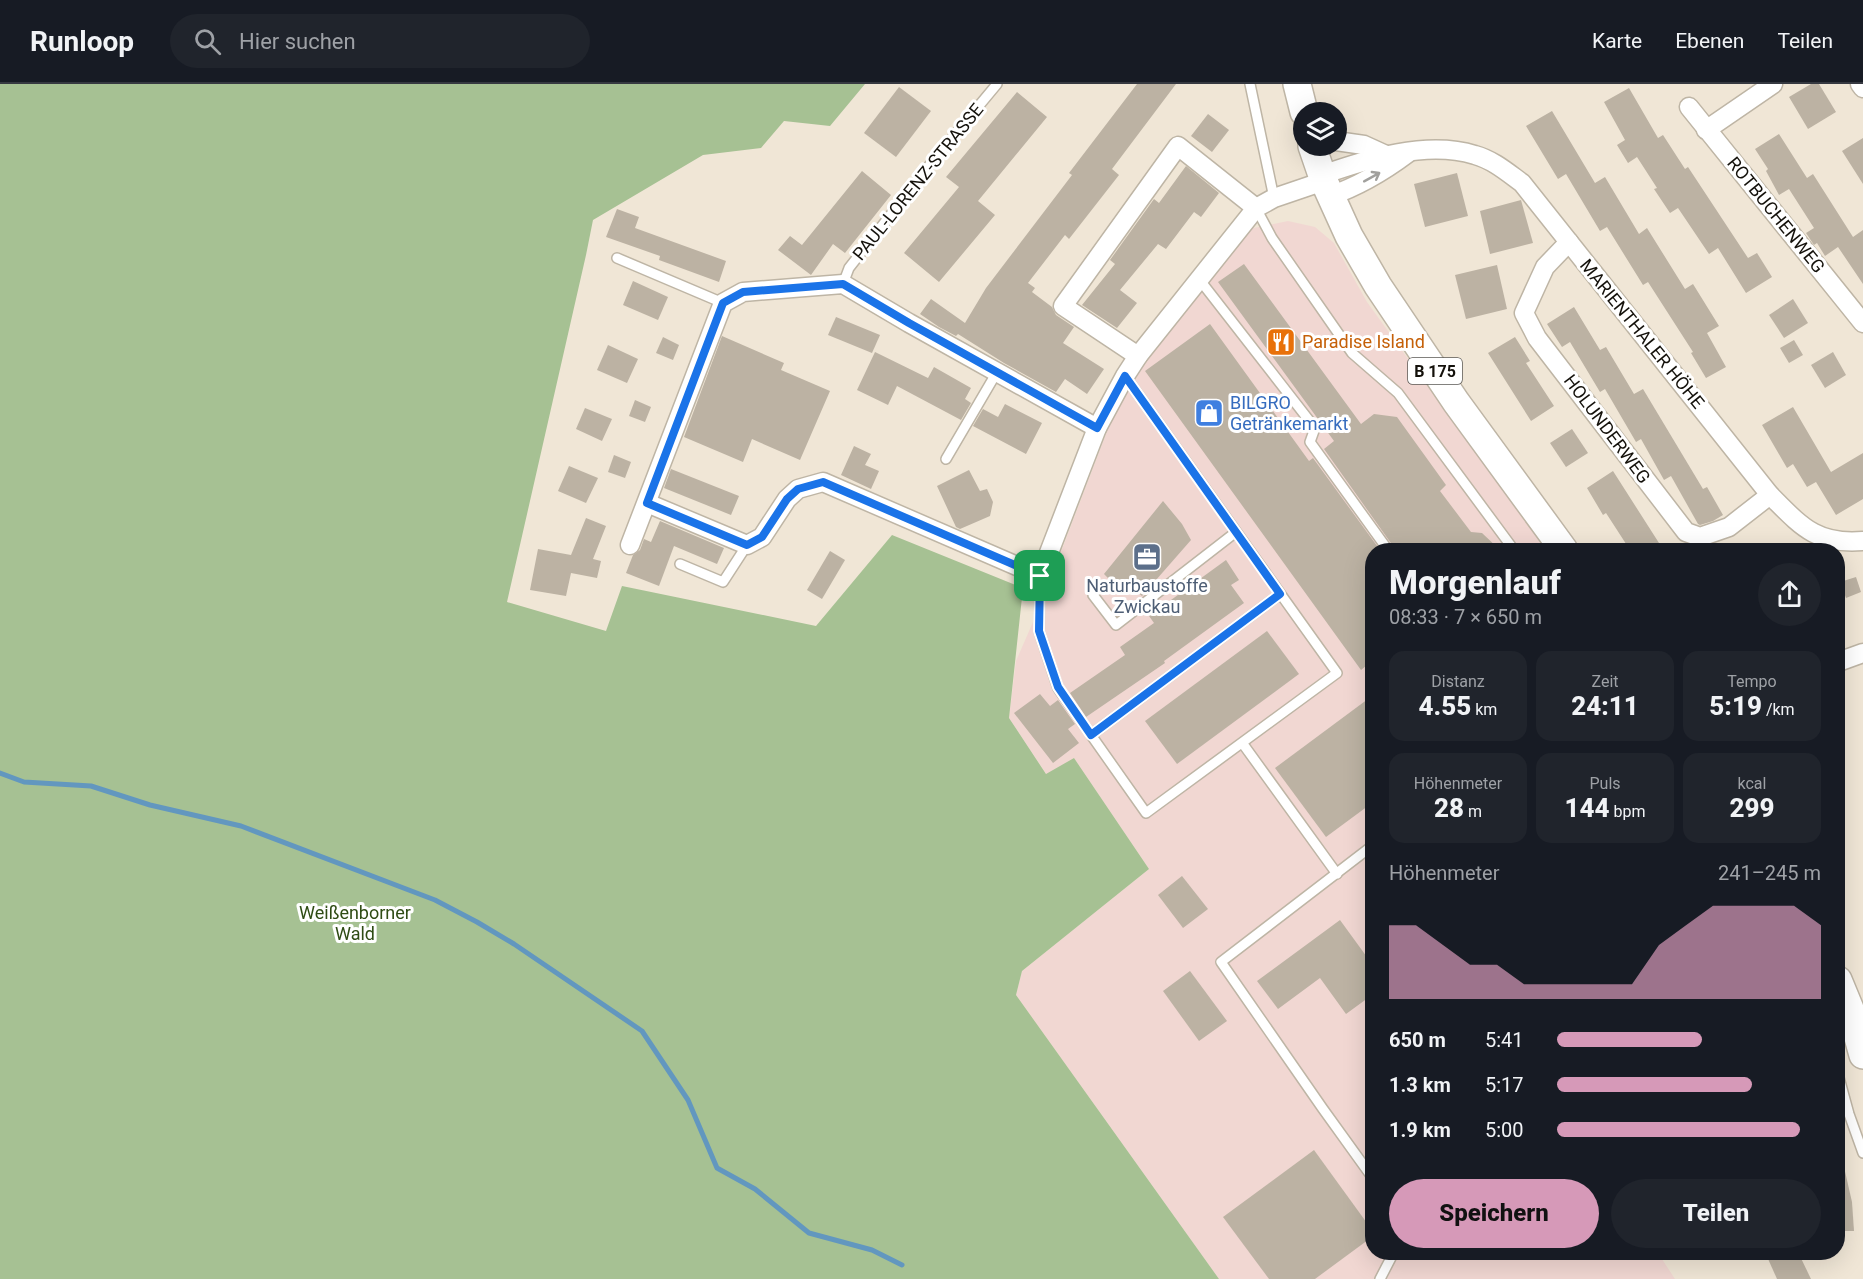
<!DOCTYPE html>
<html lang="de">
<head>
<meta charset="utf-8">
<style>
  body { margin:0; font-family:Roboto,sans-serif; background:#20242c; color:#f1f3f6; height:100vh; display:flex; flex-direction:column; font-size:22px; white-space:nowrap }
  * { box-sizing:border-box; margin:0 }
  p { font-size:20px; color:#9ea1a6 }
  .icon { flex:none; width:33px; height:33px; fill:none; stroke:currentColor; stroke-width:2; stroke-linecap:round; stroke-linejoin:round }
  .map { position:relative; flex:1; overflow:hidden }
  .details { position:absolute; left:1365px; top:459px; width:480px; height:717px; display:flex; flex-direction:column; background:#171b24; border-radius:24px; box-shadow:0 6px 24px #0002 }
  .details>* { flex:none }
  .buttons { position:absolute; left:1293px; top:18px; display:grid; gap:12px }
  .buttons a { display:grid; place-items:center; width:54px; height:54px; border-radius:50%; background:#171b24; box-shadow:0 6px 24px #0002; font-size:30px }
  .pin { position:absolute; display:grid; place-items:center; width:51px; height:51px; color:#fff; margin:-26px; border-radius:12px; box-shadow:0 3px 9px #0006 }
  .round { display:grid; place-items:center; flex:none; width:63px; height:63px; border-radius:32px; background:#20242c }
  .overview { display:flex; align-items:center; justify-content:space-between; height:102px; padding:0 24px }
  h1 { font-size:33px; font-weight:800; line-height:45px }
  .figures { display:grid; grid-template-columns:repeat(3,1fr); gap:9px; height:102px; padding:6px 24px }
  .figures div { display:grid; align-content:center; border-radius:15px; background:#20242c; text-align:center }
  .figures b { font-size:26px; font-weight:800 }
  .figures small { font-size:16px; font-weight:400 }
  .figures p { font-size:16px }
  .chart { height:168px; padding:12px 24px }
  .chart p { display:flex; justify-content:space-between }
  .chart svg { width:100%; height:108px; margin-top:6px; fill:#d699b8; opacity:.7 }
  .button { display:flex; gap:12px; margin-top:auto; padding:12px 24px }
  .button a { flex:1; height:69px; border-radius:36px; background:#d699b8; color:#111; font-size:24px; font-weight:800; line-height:69px; text-align:center }
  .button a+a { background:#20242c; color:#f1f3f6 }
  ul { padding:0 24px; list-style:none; font-size:20px }
  li { display:grid; grid-template-columns:96px 72px 1fr; align-items:center; height:45px }
  li i { height:15px; border-radius:8px; background:#d699b8 }
  header { display:flex; align-items:center; gap:36px; box-sizing:border-box; height:84px; padding:0 30px; background:#171b24; border-bottom:2px solid #363941 }
  header strong { font-size:28px }
  nav { display:flex; gap:33px; margin-inline-start:auto; font-size:21px }
  .search { width:420px; height:54px; background:#20242c; display:flex; align-items:center; gap:15px; box-sizing:border-box; padding:0 21px; border-radius:33px; color:#9ea1a6; font-size:22px }
  .map>svg:first-child { display:block }
  .industrial { fill:#f1d7d2 }
  .green { fill:#a6c193 }
  .lines { fill:none; stroke-linecap:round; stroke-linejoin:round }
  .stream { stroke:#6297bf; stroke-width:5 }
  .building { fill:#bcb2a3 }
  .service-casing { stroke:#beb5a5; stroke-width:12 }
  .minor-casing { stroke:#beb5a5; stroke-width:21 }
  .primary-casing { stroke:#beb5a5; stroke-width:30 }
  .service { stroke:#fff; stroke-width:9 }
  .minor { stroke:#fff; stroke-width:18 }
  .primary { stroke:#fff; stroke-width:27 }
  .oneway { stroke:#a1a09d }
  .route-casing { stroke:#fff; stroke-width:12 }
  .route { stroke:#1a73e8; stroke-width:8 }
  .labels { text-anchor:middle; stroke-width:6; stroke-linejoin:round; paint-order:stroke }
  .shield { fill:#fff; stroke:#5a5854; stroke-width:1.5 }
  .shield-label { font-size:16px; font-weight:bold; fill:#14110b }
  .street-label { font-size:18px; fill:#14110b; stroke:#fff }
  .food-label { font-size:18px; fill:#c56008; stroke:#fff; text-anchor:start }
  .shop-label { font-size:18px; fill:#366cbe; stroke:#fff; text-anchor:start }
  .service-label { font-size:18px; fill:#4e5e75; stroke:#fff }
  .park-label { font-size:18px; fill:#2f4c14; stroke:#fff }
</style>
</head>
<body>
<header>
<strong>Runloop</strong>
<div class="search"><svg class="icon" aria-label="search" viewBox="0 0 24 24"><circle cx="10" cy="10" r="6"/><path d="M15 15l6 6"/></svg>Hier suchen</div>
<nav><a>Karte</a><a>Ebenen</a><a>Teilen</a></nav>
</header>
<div class="map">
<svg width="1863" height="1195" viewBox="0 0 1863 1195">
  <rect width="100%" height="100%" fill="#f0e6d6"/>
  <polygon class="industrial" points="1288,137 1315,143 1334,159 1367,218 1458,344 1549,466 1372,466 1372,1168 1658,1169 1675,1195 1219,1195 1016,911 1022,887 1149,785 1074,674 1047,691 1009,634 1016,577 1043,515 1114,329 1148,275 1249,145"/>
  <polygon class="green" points="0,0 865,0 830,42 784,37 761,64 703,71 593,136 586,171 507,518 606,547 622,502 816,542 892,451 1023,504 1009,634 1046,690 1074,674 1149,785 1022,887 1016,911 1219,1195 0,1195"/>
  <g class="lines">
    <polyline class="stream" points="0,689 24,698 91,702 150,721 241,742 435,816 477,838 514,860 642,947 688,1016 717,1084 755,1105 809,1149 872,1166 902,1181"/>
  </g>
  <g class="building">
    <polygon points="1137,0 1176,0 1112,85 1119,91 1069,155 1065,151 1028,199 1035,204 1032,208 1052,223 1056,231 1074,243 1063,259 1104,285 1087,310 1065,295 1056,308 1004,279 958,250 956,252 939,243 920,230 931,215 965,239 986,204 1072,91 1069,89"/>
    <polygon points="1811,0 1819,0 1836,28 1808,45 1789,13"/>
    <polygon points="899,3 931,27 896,73 864,49"/>
    <polygon points="1629,4 1658,54 1663,51 1685,85 1688,83 1748,174 1757,169 1772,193 1746,209 1718,164 1709,170 1678,124 1670,129 1654,105 1657,104 1637,73 1628,79 1617,61 1625,56 1604,18"/>
    <polygon points="1017,8 1047,33 978,117 995,131 939,198 904,169 959,103 946,93"/>
    <polygon points="1552,27 1595,99 1605,93 1639,150 1647,144 1685,205 1693,200 1719,242 1707,249 1726,283 1706,294 1691,269 1693,268 1648,198 1643,201 1607,143 1600,147 1566,90 1558,95 1526,42"/>
    <polygon points="1208,30 1229,46 1212,68 1191,52"/>
    <polygon points="1779,50 1807,94 1813,90 1853,153 1863,146 1863,200 1838,163 1825,172 1817,159 1814,161 1806,149 1814,144 1789,105 1779,111 1766,87 1768,85 1755,65"/>
    <polygon points="1863,54 1863,100 1842,67"/>
    <polygon points="1186,82 1219,109 1201,133 1194,128 1166,165 1158,160 1120,206 1137,219 1117,244 1082,221 1115,180 1110,176 1154,115 1159,119"/>
    <polygon points="862,87 891,111 845,169 833,160 811,191 778,166 790,152 802,161"/>
    <polygon points="1457,89 1468,132 1425,143 1414,100"/>
    <polygon points="1521,116 1533,159 1490,170 1480,127"/>
    <polygon points="617,125 639,133 635,144 726,177 719,198 659,176 660,172 606,153"/>
    <polygon points="1244,180 1361,340 1374,330 1397,333 1446,401 1440,407 1471,448 1482,449 1500,466 1395,466 1393,462 1324,365 1334,357 1218,198"/>
    <polygon points="1497,181 1507,225 1466,235 1455,191"/>
    <polygon points="633,197 668,213 658,236 623,221"/>
    <polygon points="1793,215 1808,239 1784,254 1769,231"/>
    <polygon points="1574,223 1600,266 1606,263 1634,310 1643,305 1703,405 1707,403 1723,431 1713,437 1700,441 1698,440 1671,392 1664,396 1641,355 1636,358 1605,305 1600,308 1570,258 1562,263 1547,240"/>
    <polygon points="836,233 880,251 872,269 828,251"/>
    <polygon points="1210,240 1309,377 1313,374 1380,466 1372,466 1372,577 1361,586 1145,287"/>
    <polygon points="722,252 784,279 781,286 830,307 800,376 752,355 743,378 684,353"/>
    <polygon points="663,253 679,261 673,276 656,269"/>
    <polygon points="1515,253 1530,277 1526,279 1554,322 1531,337 1488,269"/>
    <polygon points="1794,256 1803,271 1789,279 1780,264"/>
    <polygon points="608,261 638,275 627,299 597,286"/>
    <polygon points="875,268 928,294 934,283 971,304 965,315 971,319 961,336 897,302 888,321 857,306"/>
    <polygon points="1833,268 1846,291 1825,304 1811,281"/>
    <polygon points="635,316 651,323 645,338 629,332"/>
    <polygon points="1005,320 1042,339 1026,370 973,342 983,325 998,333"/>
    <polygon points="1793,323 1831,388 1863,369 1863,415 1836,431 1816,398 1807,403 1793,380 1787,384 1762,341"/>
    <polygon points="585,324 612,335 602,357 576,345"/>
    <polygon points="1572,345 1588,369 1566,383 1550,359"/>
    <polygon points="854,362 871,370 865,381 879,387 871,405 841,391"/>
    <polygon points="614,371 631,378 625,394 608,388"/>
    <polygon points="569,382 598,394 586,419 558,407"/>
    <polygon points="671,385 739,412 731,431 664,404"/>
    <polygon points="969,386 980,407 987,405 993,418 990,432 960,445 956,443 937,402"/>
    <polygon points="1613,387 1659,459 1647,466 1630,466 1606,429 1603,431 1587,404"/>
    <polygon points="1163,417 1182,440 1191,456 1142,512 1122,496 1117,503 1104,490"/>
    <polygon points="586,434 606,442 593,475 601,477 597,494 571,489 566,512 530,506 538,465 571,471"/>
    <polygon points="660,437 724,464 717,480 674,462 659,502 626,489 633,471 640,466 644,455 651,458"/>
    <polygon points="830,467 845,476 822,515 807,506"/>
    <polygon points="1226,476 1239,496 1231,501 1244,519 1164,577 1165,579 1086,633 1070,609 1125,571 1120,563 1154,539 1149,532"/>
    <polygon points="1856,493 1861,508 1846,514 1840,498"/>
    <polygon points="1267,547 1299,590 1177,680 1145,637"/>
    <polygon points="1040,610 1050,622 1058,616 1075,640 1068,645 1079,659 1053,679 1014,629"/>
    <polygon points="1372,612 1372,719 1326,753 1275,684"/>
    <polygon points="1182,792 1208,825 1183,844 1158,811"/>
    <polygon points="1340,836 1372,880 1372,911 1346,930 1320,894 1278,925 1257,897"/>
    <polygon points="1190,887 1227,937 1199,957 1163,907"/>
    <polygon points="1314,1066 1372,1146 1372,1153 1315,1195 1269,1195 1223,1133"/>
    <polygon points="1844,1083 1852,1118 1854,1147 1838,1147 1838,1084"/>
    <polygon points="1765,1168 1798,1168 1811,1195 1777,1195"/>
  </g>
  <g class="lines">
    <g class="service-casing">
      <g id="service">
        <polyline points="1250,0 1274,114"/>
        <polyline points="1256,124 1272,154 1352,269 1398,309 1514,466"/>
        <polyline points="617,174 723,219"/>
        <polyline points="1199,195 1315,344 1310,358 1388,466"/>
        <polyline points="843,200 849,184 932,78 997,0"/>
        <polyline points="946,375 997,288"/>
        <polyline points="680,480 723,498 747,461"/>
        <polyline points="1040,492 1039,547 1058,604 1146,729 1337,589 1125,292"/>
        <polyline points="1093,511 1116,541 1236,448"/>
        <polyline points="1091,651 1280,510"/>
        <polyline points="1243,660 1337,790"/>
        <polyline points="1372,762 1221,878 1323,1025 1372,1093"/>
        <polyline points="1838,990 1849,1030 1863,1069"/>
        <polyline points="1380,1195 1394,1168"/>
      </g>
    </g>
    <g class="minor-casing">
      <g id="minor">
        <polyline points="1860,0 1863,4"/>
        <polyline points="1689,23 1863,239"/>
        <polyline points="1706,46 1773,0"/>
        <polyline points="1336,57 1364,61 1386,71"/>
        <path d="M1322,91c46,-16 104,-35 153,-20 18,5 32,17 47,28l248,312c31,31 46,50 93,46"/>
        <path d="M1330,112c29,-10 54,-25 78,-43"/>
        <polyline points="1569,158 1545,183 1524,229 1537,254 1686,448 1700,453 1729,443 1770,411"/>
        <polyline points="1138,272 1063,222 1178,62 1256,124"/>
        <polyline points="647,419 747,461 762,453 787,415 798,405 823,398 1040,492 1097,344 1125,292 1138,272 1256,124 1274,114 1324,97"/>
        <polyline points="630,461 723,219 743,208 843,200 909,239 1097,344"/>
        <polyline points="1838,578 1863,569"/>
      </g>
    </g>
    <g class="primary-casing">
      <g id="primary">
        <polyline points="1297,0 1304,28"/>
        <polyline points="1312,62 1324,97 1349,152 1378,202 1456,318 1564,466"/>
        <polyline points="1838,896 1850,925 1863,971"/>
      </g>
    </g>
    <use href="#service" class="service"/>
    <use href="#minor" class="minor"/>
    <use href="#primary" class="primary"/>
  </g>
  <defs><path id="oneway-shaft" d="M-6 0H5M1.5-3L5.5 0L1.5 3" fill="none" stroke-width="1.6" stroke-linecap="round" stroke-linejoin="round" transform="scale(1.5)"/></defs>
  <use class="oneway" href="#oneway-shaft" transform="translate(1372 93) rotate(-29)"/>
  <g class="lines">
    <g class="route-casing">
      <polygon id="route" points="843,200 909,239 1097,344 1125,292 1280,510 1091,651 1058,603 1039,547 1040,492 823,398 798,405 787,415 762,453 747,461 647,419 723,219 743,208"/>
    </g>
    <use href="#route" class="route"/>
  </g>
  <defs>
    <g id="restaurant-square" transform="scale(1.5)"><rect x="-9" y="-9" width="18" height="18" rx="4" fill="#e8710a" stroke="#fff"/><path d="M-5-6h1v4h1v-4h1v4h1v-4h1v5L-1.5 .5V6h-2V.5L-5-1ZM5-6V6H3V1.5H1.5Q1.5-4 5-6Z" fill="#fff"/></g>
    <g id="shop-square" transform="scale(1.5)"><rect x="-9" y="-9" width="18" height="18" rx="4" fill="#3f7fe0" stroke="#fff"/><path d="M-5-2.5h2.3a2.7 3.5 0 0 1 5.4 0H5L5.5 6h-11ZM-1.5-2.5h3a1.5 2.3 0 0 0-3 0Z" fill="#fff"/></g>
    <g id="office-square" transform="scale(1.5)"><rect x="-9" y="-9" width="18" height="18" rx="4" fill="#5c6f8a" stroke="#fff"/><path d="M-6-3h4V-5.5h4V-3h4V5H-6ZM-1-4.5V-3h2v-1.5ZM-6 0V1H6V0Z" fill="#fff"/></g>
  </defs>
  <g fill-rule="evenodd">
    <use href="#restaurant-square" x="1281" y="258"/>
    <use href="#shop-square" x="1209" y="329"/>
    <use href="#office-square" x="1147" y="473"/>
  </g>
  <g class="labels">
    <rect class="shield" x="1408" y="274" width="54" height="26" rx="4.5"/>
    <g class="shield-label">
      <text x="1435" y="293">B 175</text>
    </g>
    <g class="street-label">
      <text transform="translate(918 98) rotate(-51)" y="6">PAUL-LORENZ-STRASSE</text>
      <text transform="translate(1776 131) rotate(51)" y="6">ROTBUCHENWEG</text>
      <text transform="translate(1642 250) rotate(51)" y="6">MARIENTHALER HÖHE</text>
      <text transform="translate(1607 345) rotate(53)" y="6">HOLUNDERWEG</text>
    </g>
    <g class="food-label">
      <text x="1302" y="264">Paradise Island</text>
    </g>
    <g class="shop-label">
      <text x="1230" y="325">BILGRO<tspan x="1230" dy="21">Getränkemarkt</tspan></text>
    </g>
    <g class="service-label">
      <text x="1147" y="508">Naturbaustoffe<tspan x="1147" dy="21">Zwickau</tspan></text>
    </g>
    <g class="park-label">
      <text x="355" y="835">Weißenborner<tspan x="355" dy="21">Wald</tspan></text>
    </g>
  </g>
</svg>
<div class="buttons">
<a><svg class="icon" aria-label="layers" viewBox="0 0 24 24"><path d="M12 4l9 5-9 5-9-5zM3 14l9 5 9-5"/></svg></a>
</div>
<div class="pin" style="left:1040px;top:492px;background:#1e9e55"><svg class="icon" aria-label="arrive" viewBox="0 0 24 24"><path d="M6 21V4h12l-3 4 3 4H6"/></svg></div>
<section class="details">
<div class="overview"><div><h1>Morgenlauf</h1><p>08:33 · 7 × 650 m</p></div><a class="round"><svg class="icon" aria-label="share" viewBox="0 0 24 24"><path d="M12 15V3M7 8l5-5 5 5M5 13v7h14v-7"/></svg></a></div>
<div class="figures">
<div><p>Distanz</p><b>4.55<small> km</small></b></div>
<div><p>Zeit</p><b>24:11</b></div>
<div><p>Tempo</p><b>5:19<small> /km</small></b></div>
</div>
<div class="figures">
<div><p>Höhenmeter</p><b>28<small> m</small></b></div>
<div><p>Puls</p><b>144<small> bpm</small></b></div>
<div><p>kcal</p><b>299</b></div>
</div>
<div class="chart"><p><span>Höhenmeter</span>241–245 m</p>
<svg viewBox="0 0 160 44" preserveAspectRatio="none"><path d="M0 44V14L10 14L20 22L30 30L40 30L50 38L60 38L70 38L80 38L90 38L100 22L110 14L120 6L130 6L140 6L150 6L160 14V44z"/></svg>
</div>
<ul>
<li><b>650 m</b>5:41<i style="width:55%"></i></li>
<li><b>1.3 km</b>5:17<i style="width:74%"></i></li>
<li><b>1.9 km</b>5:00<i style="width:92%"></i></li>
</ul>
<div class="button"><a>Speichern</a><a>Teilen</a></div>
</section>
</div>
</body>
</html>
